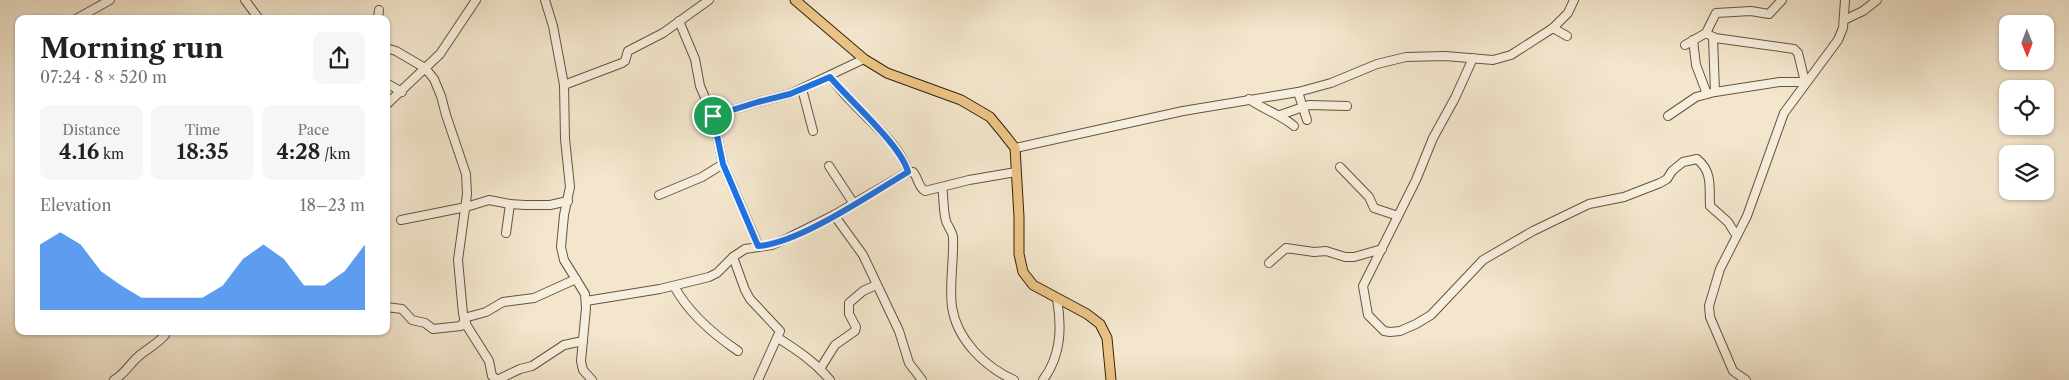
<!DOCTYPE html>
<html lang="en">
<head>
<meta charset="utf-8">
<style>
  body { margin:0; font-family:"Libre Caslon Text",serif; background:#f6f6f6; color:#222; height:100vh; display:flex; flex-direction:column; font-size:19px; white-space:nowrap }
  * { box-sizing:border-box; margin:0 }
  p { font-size:16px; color:#767676 }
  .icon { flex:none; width:28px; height:28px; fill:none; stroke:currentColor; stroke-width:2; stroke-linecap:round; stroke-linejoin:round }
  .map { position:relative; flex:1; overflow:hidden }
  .side { position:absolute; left:15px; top:15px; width:375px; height:320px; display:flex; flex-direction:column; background:#fff; border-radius:10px; box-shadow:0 1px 4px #0004 }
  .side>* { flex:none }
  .needle { width:32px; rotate:179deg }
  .tools { position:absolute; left:1999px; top:15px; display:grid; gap:10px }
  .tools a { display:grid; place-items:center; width:55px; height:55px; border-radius:10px; background:#fff; box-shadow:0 1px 4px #0004; font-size:25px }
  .pin { position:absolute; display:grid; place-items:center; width:42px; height:42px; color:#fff; margin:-21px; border:2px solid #fff; border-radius:50%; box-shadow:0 1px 5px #0007 }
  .round { display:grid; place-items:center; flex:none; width:52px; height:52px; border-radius:10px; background:#f6f6f6 }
  .summary { display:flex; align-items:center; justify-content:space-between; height:85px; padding:0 25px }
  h1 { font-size:28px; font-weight:700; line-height:38px }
  .figures { display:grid; grid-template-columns:repeat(3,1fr); gap:8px; height:85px; padding:5px 25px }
  .figures div { display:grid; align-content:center; border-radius:10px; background:#f6f6f6; text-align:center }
  .figures b { font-size:21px; font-weight:700 }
  .figures small { font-size:14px; font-weight:400 }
  .figures p { font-size:14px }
  .chart { height:140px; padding:10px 25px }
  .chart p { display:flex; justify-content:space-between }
  .chart svg { width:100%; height:90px; margin-top:5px; fill:#1a73e8; opacity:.7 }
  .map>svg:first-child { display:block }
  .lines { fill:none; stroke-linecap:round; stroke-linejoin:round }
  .minor-casing { stroke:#67543c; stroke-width:10 }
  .major-casing { stroke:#38230c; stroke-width:11 }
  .minor { stroke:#f7efde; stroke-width:8 }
  .major { stroke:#eac386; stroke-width:9 }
  .route-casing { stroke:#fff; stroke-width:10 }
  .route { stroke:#1a73e8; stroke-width:6 }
</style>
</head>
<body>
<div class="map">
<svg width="2069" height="380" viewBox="0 0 2069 380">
  <rect width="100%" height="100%" fill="#f3e6cd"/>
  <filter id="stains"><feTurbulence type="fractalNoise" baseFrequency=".004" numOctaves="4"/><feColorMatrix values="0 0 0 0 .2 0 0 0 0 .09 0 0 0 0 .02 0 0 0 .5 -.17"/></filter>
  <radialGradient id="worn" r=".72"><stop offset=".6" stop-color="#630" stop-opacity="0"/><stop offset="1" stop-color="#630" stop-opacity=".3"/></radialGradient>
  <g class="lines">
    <g class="minor-casing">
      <g id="minor">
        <polyline points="245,0 259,19"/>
        <polyline points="545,0 553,26 564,85 565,139 570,187 564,215 561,247 564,260 585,294 586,308 581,361 583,370 592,380"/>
        <polyline points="76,19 110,0"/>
        <polyline points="378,19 379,10"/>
        <polyline points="1844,20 1863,11 1877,0"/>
        <polyline points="679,21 695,59 700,86 713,116 723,164 758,245"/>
        <polyline points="1553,28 1567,36"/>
        <polyline points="1713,37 1715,92"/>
        <polyline points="1693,40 1696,65 1707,94"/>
        <polyline points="1685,45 1706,33 1716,13 1751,11 1769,14 1782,0"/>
        <polyline points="386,48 396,51 425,68 434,79 441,96 446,115 466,174 467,194 458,260 463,314 467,326 489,361 492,376 498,380"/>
        <path d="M1473,58l-18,40 -22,40 -17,42 -53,106 5,29 16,16 6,1 10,-1 16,-7 15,-9 52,-55 50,-29 56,-27 35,-7 36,-14 7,-4 5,-8 11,-9 14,-3c16,13 12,28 13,47l18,16 8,13"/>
        <path d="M830,77c7,8 13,16 20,23 19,21 51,45 58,72"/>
        <polyline points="386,83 402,92"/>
        <polyline points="564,85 622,63 625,61 628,51 663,33 709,0"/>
        <polyline points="802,89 813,131"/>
        <polyline points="1298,92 1307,120"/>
        <path d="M1249,99c15,11 31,15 45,27"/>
        <polyline points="386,105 440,54 476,0"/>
        <polyline points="1280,115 1309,105 1347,106"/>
        <polyline points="713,116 758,102 790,94 864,59"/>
        <polyline points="1668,116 1696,97 1715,92 1780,82 1805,82 1798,53 1794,49 1715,38 1706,33"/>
        <polyline points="1015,148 1183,111 1298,92 1331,83 1377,64 1406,57 1445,56 1493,60 1511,55 1553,28 1568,13 1574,0"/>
        <polyline points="829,166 854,204"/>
        <polyline points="1340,167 1369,197 1374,208 1398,216"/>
        <path d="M942,187c2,11 1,24 4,34 2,6 7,11 7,17 1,23 -4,47 -1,69 5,33 33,60 62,73"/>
        <polyline points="659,195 702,177 723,164"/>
        <polyline points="834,215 863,255 899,331 909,363 922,380"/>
        <polyline points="401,220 466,207 489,200 510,204 525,205 550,205 568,201"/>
        <polyline points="506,233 510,204"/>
        <polyline points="733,257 745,290 750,299 780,331 758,380"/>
        <polyline points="1269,263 1286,248 1314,252 1326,251 1345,257 1354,257 1382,249"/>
        <path d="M674,286c15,28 39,48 64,65"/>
        <path d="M586,301l74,-12 49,-12 8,-4 16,-16 12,-8 27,-4 16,-7 46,-23 74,-43h5c5,5 5,15 12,19l44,-11 47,-8"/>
        <polyline points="386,307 402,309 412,320 425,323 433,329 461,326 465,320"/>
        <polyline points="464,318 486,312 503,302 534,298 576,279"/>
        <path d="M778,338c19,12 37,24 52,42"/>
        <polyline points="820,369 835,345 855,331 856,327 849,314 849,303 863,291 876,285"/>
        <path d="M114,380c11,-6 17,-18 26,-25 9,-7 18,-12 25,-20l-3,-4"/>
        <polyline points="497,380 520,369 532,366 564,345 583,341"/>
        <path d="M1043,380c18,-24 19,-52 14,-81"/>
        <polyline points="1746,380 1733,371 1710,317 1709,306 1720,269 1747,216 1784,113 1838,40 1843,28 1845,0"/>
      </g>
    </g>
    <g class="major-casing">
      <polyline id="major" points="795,0 864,59 887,73 961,100 990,117 1004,134 1015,148 1019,217 1019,254 1023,272 1033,285 1087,314 1100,324 1107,338 1111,380"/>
    </g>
    <use href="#minor" class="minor"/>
    <use href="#major" class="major"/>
  </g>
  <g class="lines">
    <g class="route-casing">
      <path id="route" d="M830,77c20,24 71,68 78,95 -37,22 -110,72 -150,74l-35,-82 -10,-48 45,-14 32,-8z"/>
    </g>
    <use href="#route" class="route"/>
  </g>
  <rect width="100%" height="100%" filter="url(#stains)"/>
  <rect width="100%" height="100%" fill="url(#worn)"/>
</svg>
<div class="tools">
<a><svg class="needle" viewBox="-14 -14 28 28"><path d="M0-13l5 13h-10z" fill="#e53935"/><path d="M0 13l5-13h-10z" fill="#767676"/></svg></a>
<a><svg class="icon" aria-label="locate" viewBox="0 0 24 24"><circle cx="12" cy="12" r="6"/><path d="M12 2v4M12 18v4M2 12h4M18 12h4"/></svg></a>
<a><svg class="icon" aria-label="layers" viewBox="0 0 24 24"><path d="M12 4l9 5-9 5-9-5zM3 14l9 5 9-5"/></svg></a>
</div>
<div class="pin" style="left:713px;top:116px;background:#1e9e55"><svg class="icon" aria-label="arrive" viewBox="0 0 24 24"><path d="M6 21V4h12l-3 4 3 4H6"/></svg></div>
<section class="side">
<div class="summary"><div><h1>Morning run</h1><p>07:24 · 8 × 520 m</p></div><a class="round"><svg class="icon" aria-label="share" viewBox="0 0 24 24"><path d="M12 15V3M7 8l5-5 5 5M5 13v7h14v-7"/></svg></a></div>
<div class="figures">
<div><p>Distance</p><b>4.16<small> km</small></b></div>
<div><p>Time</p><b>18:35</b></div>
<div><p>Pace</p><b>4:28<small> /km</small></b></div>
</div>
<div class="chart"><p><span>Elevation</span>18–23 m</p>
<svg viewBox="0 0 160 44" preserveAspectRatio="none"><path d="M0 44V12L10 6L20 12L30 25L40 32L50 38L60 38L70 38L80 38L90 32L100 19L110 12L120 19L130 32L140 32L150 25L160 12V44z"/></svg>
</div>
</section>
</div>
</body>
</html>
